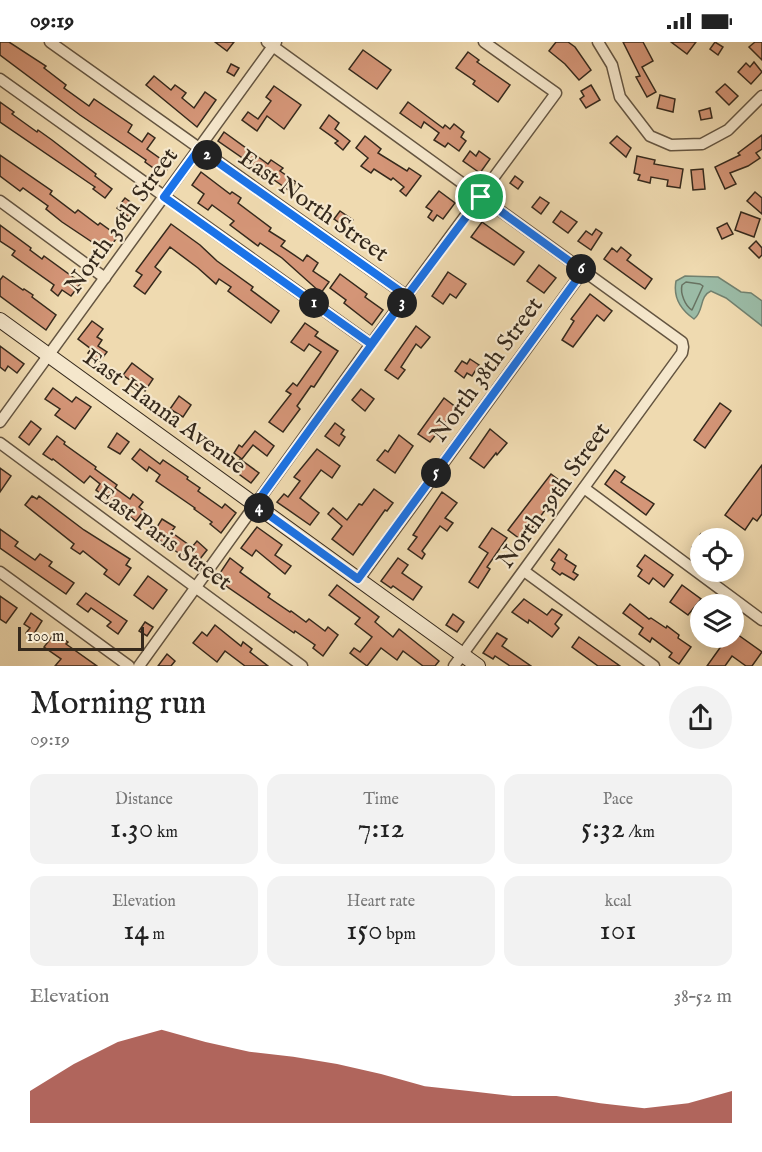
<!DOCTYPE html>
<html lang="en">
<head>
<meta charset="utf-8">
<style>
  body { margin:0; font-family:"IM FELL English",serif; background:#f2f2f2; color:#222; height:100vh; display:flex; flex-direction:column; font-size:22px; white-space:nowrap }
  * { box-sizing:border-box; margin:0 }
  p { font-size:20px; color:#767676 }
  .icon { flex:none; width:33px; height:33px; fill:none; stroke:currentColor; stroke-width:2; stroke-linecap:round; stroke-linejoin:round }
  .map { position:relative; height:624px; overflow:hidden }
  .side { display:flex; flex-direction:column; background:#fff; flex:1 }
  .side>* { flex:none }
  .controls { position:absolute; left:690px; top:486px; display:grid; gap:12px }
  .controls a { display:grid; place-items:center; width:54px; height:54px; border-radius:50%; background:#fff; box-shadow:0 3px 15px #0003; font-size:30px }
  .scale { position:absolute; left:18px; bottom:15px; width:126px; box-sizing:border-box; padding-left:6px; border:3px solid #35291c; border-top:0; font-size:16px; line-height:21px; white-space:nowrap; color:#35291c; -webkit-text-stroke:4px #f5e7cc; paint-order:stroke }
  .pin { position:absolute; display:grid; place-items:center; width:51px; height:51px; color:#fff; margin:-26px; border:3px solid #fff; border-radius:50%; box-shadow:0 2px 6px #0007 }
  .km { position:absolute; width:30px; height:30px; margin:-15px; border-radius:50%; background:#222; color:#fff; font-size:16px; line-height:30px; text-align:center }
  .round { display:grid; place-items:center; flex:none; width:63px; height:63px; border-radius:32px; background:#f2f2f2 }
  .head { display:flex; align-items:center; justify-content:space-between; height:102px; padding:0 30px }
  h1 { font-size:33px; font-weight:600; line-height:45px }
  .stats { display:grid; grid-template-columns:repeat(3,1fr); gap:9px; height:102px; padding:6px 30px }
  .stats div { display:grid; align-content:center; border-radius:15px; background:#f2f2f2; text-align:center }
  .stats b { font-size:30px; font-weight:600 }
  .stats small { font-size:16px; font-weight:400 }
  .stats p { font-size:16px }
  .chart { height:168px; padding:12px 30px }
  .chart p { display:flex; justify-content:space-between }
  .chart svg { width:100%; height:108px; margin-top:6px; fill:#8f2418; opacity:.7 }
  .status { display:flex; justify-content:space-between; align-items:center; height:42px; padding:0 30px; background:#fff; direction:ltr }
  .status svg { height:16px; fill:currentColor }
  .map>svg:first-child { display:block }
  .water { fill:#9bbba6; stroke:#72816f; stroke-width:1.5 }
  .lines { fill:none; stroke-linecap:round; stroke-linejoin:round }
  .shore { stroke:#687261; stroke-width:1.5 }
  .building { fill:#d49577; stroke:#35291c; stroke-width:1.5 }
  .street-casing { stroke:#645541; stroke-width:13 }
  .secondary-casing { stroke:#35291c; stroke-width:16 }
  .street { stroke:#f5e7cc; stroke-width:10 }
  .secondary { stroke:#f5e7cc; stroke-width:14 }
  .route-casing { stroke:#fff; stroke-width:12 }
  .route { stroke:#1a73e8; stroke-width:8 }
  .labels { text-anchor:middle; stroke-width:4.5; stroke-linejoin:round; paint-order:stroke }
  .street-label { font-size:24px; fill:#35291c; stroke:#f5e7cc }
</style>
</head>
<body>
<div class="status"><b>09:19</b><svg viewBox="0 0 49 12"><path d="M0 12V9h3v3zM5 12V6h3v6zM10 12V3h3v9zM15 12V0h3v12zM26 1h20v11H26zM47 4h2v5h-2z"/></svg></div>
<div class="map">
<svg width="762" height="624" viewBox="0 0 762 624">
  <rect width="100%" height="100%" fill="#efdab0"/>
  <filter id="stains"><feTurbulence type="fractalNoise" baseFrequency=".00333" numOctaves="4"/><feColorMatrix values="0 0 0 0 .2 0 0 0 0 .09 0 0 0 0 .02 0 0 0 .5 -.17"/></filter>
  <radialGradient id="worn" r=".72"><stop offset=".6" stop-color="#630" stop-opacity="0"/><stop offset="1" stop-color="#630" stop-opacity=".3"/></radialGradient>
  <path class="water" d="M685,234l33,1 23,15 10,1 11,8v25l-36,-28 -15,-7c-12,5 -7,21 -17,28 -13,-9 -21,-22 -18,-38z"/>
  <g class="lines">
    <path class="shore" d="M686,240l14,2 3,2 -11,24c-7,-4 -12,-17 -10,-25z"/>
  </g>
  <g class="building">
    <polygon points="0,0 9,0 46,24 44,26 66,43 64,46 89,64 94,57 132,83 128,90 142,100 148,91 155,96 147,107 161,117 168,108 177,114 163,133 145,120 146,118 80,73 0,13"/>
    <polygon points="215,0 234,0 227,9"/>
    <polygon points="556,0 568,0 575,5 591,28 579,38 565,22 549,9"/>
    <polygon points="623,0 643,0 653,19 642,25 656,50 647,55 636,35 640,34"/>
    <polygon points="671,0 696,0 687,12"/>
    <polygon points="715,0 723,5 718,13 710,7"/>
    <polygon points="755,0 762,0 762,18 749,5"/>
    <polygon points="363,8 391,28 377,47 349,27"/>
    <polygon points="468,10 479,18 477,20 510,43 498,60 473,42 475,39 456,26"/>
    <polygon points="754,20 762,30 751,42 738,30 746,21 750,25"/>
    <polygon points="231,22 239,26 234,34 227,30"/>
    <polygon points="154,34 171,48 175,43 186,51 182,56 194,66 205,50 216,58 197,85 146,43"/>
    <polygon points="725,42 738,54 729,63 716,50"/>
    <polygon points="591,43 600,58 586,66 580,57 584,54 581,49"/>
    <polygon points="274,44 301,63 284,87 267,74 257,89 242,78 248,70 258,77 271,59 266,55"/>
    <polygon points="660,53 675,57 673,70 657,66"/>
    <polygon points="0,60 14,70 12,72 37,90 38,88 52,98 96,132 95,134 112,147 105,156 93,147 95,145 0,80"/>
    <polygon points="408,60 443,86 445,83 450,87 454,82 464,90 461,95 466,99 459,109 448,101 445,105 434,98 439,91 424,80 421,86 400,71"/>
    <polygon points="710,66 712,76 701,78 699,69"/>
    <polygon points="329,73 339,81 335,87 350,99 343,108 335,101 338,99 320,86"/>
    <polygon points="224,90 268,122 271,118 283,126 280,129 296,140 290,149 274,138 272,141 266,137 269,132 258,124 257,126 218,99"/>
    <polygon points="762,93 762,107 756,111 760,116 748,124 730,131 736,142 725,147 715,125 740,113 738,111"/>
    <polygon points="365,94 381,107 378,111 407,129 409,126 421,134 406,154 400,149 404,145 393,136 391,138 374,127 371,131 361,124 368,116 356,106"/>
    <polygon points="617,94 631,106 626,115 610,101"/>
    <polygon points="470,109 476,114 479,109 490,117 480,131 463,119"/>
    <polygon points="0,113 52,149 50,152 75,171 78,168 98,183 100,181 118,194 107,210 62,180 46,167 48,164 23,146 20,149 0,134"/>
    <polygon points="637,114 655,118 654,122 683,127 680,146 667,144 668,138 651,135 650,141 638,138 640,133 634,131"/>
    <polygon points="703,127 705,147 693,148 691,128"/>
    <polygon points="201,130 230,152 232,150 241,156 238,161 271,186 269,189 285,199 281,204 303,219 307,213 318,221 313,229 329,240 321,251 282,216 260,201 258,204 230,183 234,179 212,163 208,168 198,161 204,152 192,143"/>
    <polygon points="515,134 523,140 518,147 510,141"/>
    <polygon points="439,149 455,161 443,177 437,173 433,179 428,175 432,169 426,165"/>
    <polygon points="755,150 762,156 762,172 747,159"/>
    <polygon points="540,155 549,161 541,172 532,165"/>
    <polygon points="125,156 137,165 129,175 117,166"/>
    <polygon points="340,169 353,178 347,186 334,177"/>
    <polygon points="561,169 577,180 568,191 553,180"/>
    <polygon points="741,170 760,177 754,195 735,188"/>
    <polygon points="482,180 524,210 514,223 471,195"/>
    <polygon points="727,181 733,192 722,197 717,186"/>
    <polygon points="171,182 200,203 217,219 253,245 251,248 279,269 271,281 228,249 231,245 219,237 216,242 198,226 170,205 155,225 161,230 145,252 134,244 142,233 136,229"/>
    <polygon points="0,183 31,206 30,208 42,217 44,214 81,241 71,254 62,248 58,254 51,248 54,243 12,213 15,209 0,199"/>
    <polygon points="596,187 602,191 591,208 578,199 586,189 592,193"/>
    <polygon points="756,199 762,206 762,213 759,216 749,206"/>
    <polygon points="621,205 631,213 627,218 652,237 645,247 604,217 612,206 617,210"/>
    <polygon points="539,223 556,236 544,251 527,239"/>
    <polygon points="448,230 466,242 456,256 450,252 443,262 432,254"/>
    <polygon points="340,232 367,252 365,255 383,268 372,283 344,261 346,258 330,246"/>
    <polygon points="3,234 23,248 24,247 33,253 32,255 56,273 46,288 0,254 0,238"/>
    <polygon points="590,252 612,269 604,279 597,273 573,305 562,298 574,279 571,277"/>
    <polygon points="92,279 103,287 97,295 102,298 98,304 107,310 100,319 88,311 91,307 78,297"/>
    <polygon points="305,281 318,290 315,294 338,309 314,345 311,344 297,364 300,367 283,390 269,380 291,352 286,349 293,341 297,344 321,310 309,302 304,309 291,300"/>
    <polygon points="416,284 430,295 421,306 416,302 401,325 405,328 398,337 385,328"/>
    <polygon points="0,304 24,322 17,331 8,324 5,329 0,325"/>
    <polygon points="470,317 479,323 472,334 467,331 464,336 455,329 462,319 467,322"/>
    <polygon points="132,321 153,337 145,349 123,333"/>
    <polygon points="53,346 72,360 76,355 91,365 75,387 55,373 60,367 45,357"/>
    <polygon points="361,347 374,357 365,369 352,358"/>
    <polygon points="179,354 191,363 183,375 170,367"/>
    <polygon points="444,356 457,366 430,400 418,392"/>
    <polygon points="720,361 731,369 705,406 694,398"/>
    <polygon points="31,379 41,387 29,403 19,395"/>
    <polygon points="335,381 344,388 341,392 345,395 339,404 325,394"/>
    <polygon points="490,387 507,401 497,413 496,411 484,426 470,416"/>
    <polygon points="255,389 274,404 267,414 253,403 242,417 234,411 239,403 242,405"/>
    <polygon points="117,391 129,400 120,412 108,405"/>
    <polygon points="399,393 413,404 395,431 377,418 385,408 388,410"/>
    <polygon points="57,394 65,400 64,402 96,425 95,427 117,443 115,446 130,457 133,452 143,460 139,465 144,469 136,479 96,448 100,442 90,434 84,441 53,417 52,418 43,412"/>
    <polygon points="140,407 160,422 163,418 188,435 187,437 200,446 198,449 222,466 225,462 236,471 221,491 210,482 212,480 194,467 195,466 156,439 160,433 149,425 147,429 132,417"/>
    <polygon points="317,407 340,424 332,436 321,428 300,456 319,471 310,483 277,460 284,452 288,455 300,439 294,435"/>
    <polygon points="240,417 259,431 251,441 232,427"/>
    <polygon points="762,423 762,472 757,479 753,476 745,488 725,473"/>
    <polygon points="0,426 11,434 0,450"/>
    <polygon points="615,428 625,435 621,440 654,462 646,473 605,442"/>
    <polygon points="551,432 564,442 532,486 529,484 520,497 508,488"/>
    <polygon points="374,447 393,461 387,469 385,468 353,513 332,497 342,484 328,472 333,466 347,478 359,462 362,463"/>
    <polygon points="442,450 457,461 445,476 453,481 447,489 440,484 422,509 425,512 422,517 408,507 417,495 413,493"/>
    <polygon points="32,454 37,457 39,454 84,488 130,517 126,523 131,526 119,543 104,532 107,528 83,509 80,512 71,506 74,502 25,463"/>
    <polygon points="162,477 175,485 171,490 192,505 197,499 207,508 196,522 181,510 180,512 152,493"/>
    <polygon points="257,485 282,503 275,513 291,524 285,532 256,508 252,514 241,506"/>
    <polygon points="492,486 507,496 487,525 490,527 478,546 469,540 488,511 479,505"/>
    <polygon points="0,487 18,500 15,504 35,518 40,512 52,520 49,524 74,541 66,552 0,506"/>
    <polygon points="700,493 700,511 692,505"/>
    <polygon points="559,507 567,513 565,517 576,524 573,530 578,533 574,538 562,531 560,533 552,527 555,521 551,518"/>
    <polygon points="645,513 673,533 664,545 653,536 649,542 638,534 642,528 637,524"/>
    <polygon points="230,516 243,526 240,530 270,552 268,555 290,570 291,569 306,580 309,577 325,589 328,585 338,593 323,614 313,606 315,603 295,589 294,591 216,537"/>
    <polygon points="398,516 408,523 402,531 422,545 413,558 393,544 391,546 381,539"/>
    <polygon points="148,534 167,548 153,567 134,553"/>
    <polygon points="337,543 379,575 375,580 393,595 399,587 439,619 435,624 423,624 403,609 397,618 381,606 367,624 350,611 354,606 360,610 372,595 355,582 360,576 329,553"/>
    <polygon points="682,543 701,557 688,573 670,560"/>
    <polygon points="86,551 127,579 118,592 107,584 111,580 91,566 88,570 77,562"/>
    <polygon points="0,554 17,566 6,581 0,577"/>
    <polygon points="524,557 547,573 552,567 562,573 555,582 559,586 552,595 529,578 528,581 512,570"/>
    <polygon points="630,562 649,577 651,576 666,586 667,584 679,593 678,596 691,605 679,622 669,615 672,611 652,596 650,600 639,592 643,586 623,571"/>
    <polygon points="31,571 42,579 32,595 26,591 30,586 24,582"/>
    <polygon points="453,572 464,580 457,590 446,583"/>
    <polygon points="145,580 153,585 147,594 139,589"/>
    <polygon points="215,583 241,604 243,600 252,607 250,610 268,624 245,624 225,609 217,620 193,601 202,590 207,594"/>
    <polygon points="734,590 762,610 752,624 746,624 732,614 725,624 707,624 727,596 734,596"/>
    <polygon points="55,591 68,600 66,602 97,624 55,624 61,617 44,605"/>
    <polygon points="497,591 507,597 502,604 531,624 510,624 495,614 493,617 483,611"/>
    <polygon points="579,595 603,612 620,624 598,624 572,605"/>
    <polygon points="167,612 175,619 171,624 158,624"/>
  </g>
  <g class="lines">
    <g class="street-casing">
      <g id="street">
        <polyline points="50,0 407,254"/>
        <polyline points="267,0 682,300 683,305 682,311 454,624"/>
        <polyline points="598,0 612,23 620,55 650,94 671,103 702,102 728,88 762,54"/>
        <polyline points="0,37 371,302"/>
        <polyline points="0,159 105,236"/>
        <polyline points="0,380 276,0"/>
        <polyline points="0,401 302,624"/>
        <polyline points="584,446 762,578"/>
        <polyline points="524,529 654,624"/>
        <polyline points="0,530 129,624"/>
        <polyline points="359,537 583,229"/>
        <polyline points="139,624 371,302 556,51 484,0"/>
      </g>
    </g>
    <g class="secondary-casing">
      <polyline id="secondary" points="0,278 478,624"/>
    </g>
    <use href="#street" class="street"/>
    <use href="#secondary" class="secondary"/>
  </g>
  <g class="lines">
    <g class="route-casing">
      <polyline id="route" points="481,155 371,302 164,155 199,107 407,254 255,463 358,537 583,229 481,155"/>
    </g>
    <use href="#route" class="route"/>
  </g>
  <g class="labels">
    <g class="street-label">
      <text transform="translate(314 163) rotate(35)" y="8">East North Street</text>
      <text transform="translate(121 178) rotate(-54)" y="8">North 36th Street</text>
      <text transform="translate(486 327) rotate(-54)" y="8">North 38th Street</text>
      <text transform="translate(165 369) rotate(36)" y="8">East Hanna Avenue</text>
      <text transform="translate(553 453) rotate(-54)" y="8">North 39th Street</text>
      <text transform="translate(164 495) rotate(36)" y="8">East Paris Street</text>
    </g>
  </g>
  <rect width="100%" height="100%" filter="url(#stains)"/>
  <rect width="100%" height="100%" fill="url(#worn)"/>
</svg>
<div class="controls">
<a><svg class="icon" aria-label="locate" viewBox="0 0 24 24"><circle cx="12" cy="12" r="6"/><path d="M12 2v4M12 18v4M2 12h4M18 12h4"/></svg></a>
<a><svg class="icon" aria-label="layers" viewBox="0 0 24 24"><path d="M12 4l9 5-9 5-9-5zM3 14l9 5 9-5"/></svg></a>
</div>
<div class="scale">100 m</div>
<div class="pin" style="left:481px;top:155px;background:#1e9e55"><svg class="icon" aria-label="arrive" viewBox="0 0 24 24"><path d="M6 21V4h12l-3 4 3 4H6"/></svg></div>
<b class="km" style="left:314px;top:261px">1</b>
<b class="km" style="left:207px;top:113px">2</b>
<b class="km" style="left:402px;top:261px">3</b>
<b class="km" style="left:259px;top:466px">4</b>
<b class="km" style="left:436px;top:431px">5</b>
<b class="km" style="left:581px;top:227px">6</b>
</div>
<section class="side">
<div class="head"><div><h1>Morning run</h1><p>09:19</p></div><a class="round"><svg class="icon" aria-label="share" viewBox="0 0 24 24"><path d="M12 15V3M7 8l5-5 5 5M5 13v7h14v-7"/></svg></a></div>
<div class="stats">
<div><p>Distance</p><b>1.30<small> km</small></b></div>
<div><p>Time</p><b>7:12</b></div>
<div><p>Pace</p><b>5:32<small> /km</small></b></div>
</div>
<div class="stats">
<div><p>Elevation</p><b>14<small> m</small></b></div>
<div><p>Heart rate</p><b>150<small> bpm</small></b></div>
<div><p>kcal</p><b>101</b></div>
</div>
<div class="chart"><p><span>Elevation</span>38–52 m</p>
<svg viewBox="0 0 160 44" preserveAspectRatio="none"><path d="M0 44V31L10 20L20 11L30 6L40 11L50 15L60 17L70 20L80 24L90 29L100 31L110 33L120 33L130 36L140 38L150 36L160 31V44z"/></svg>
</div>
</section>
</body>
</html>
